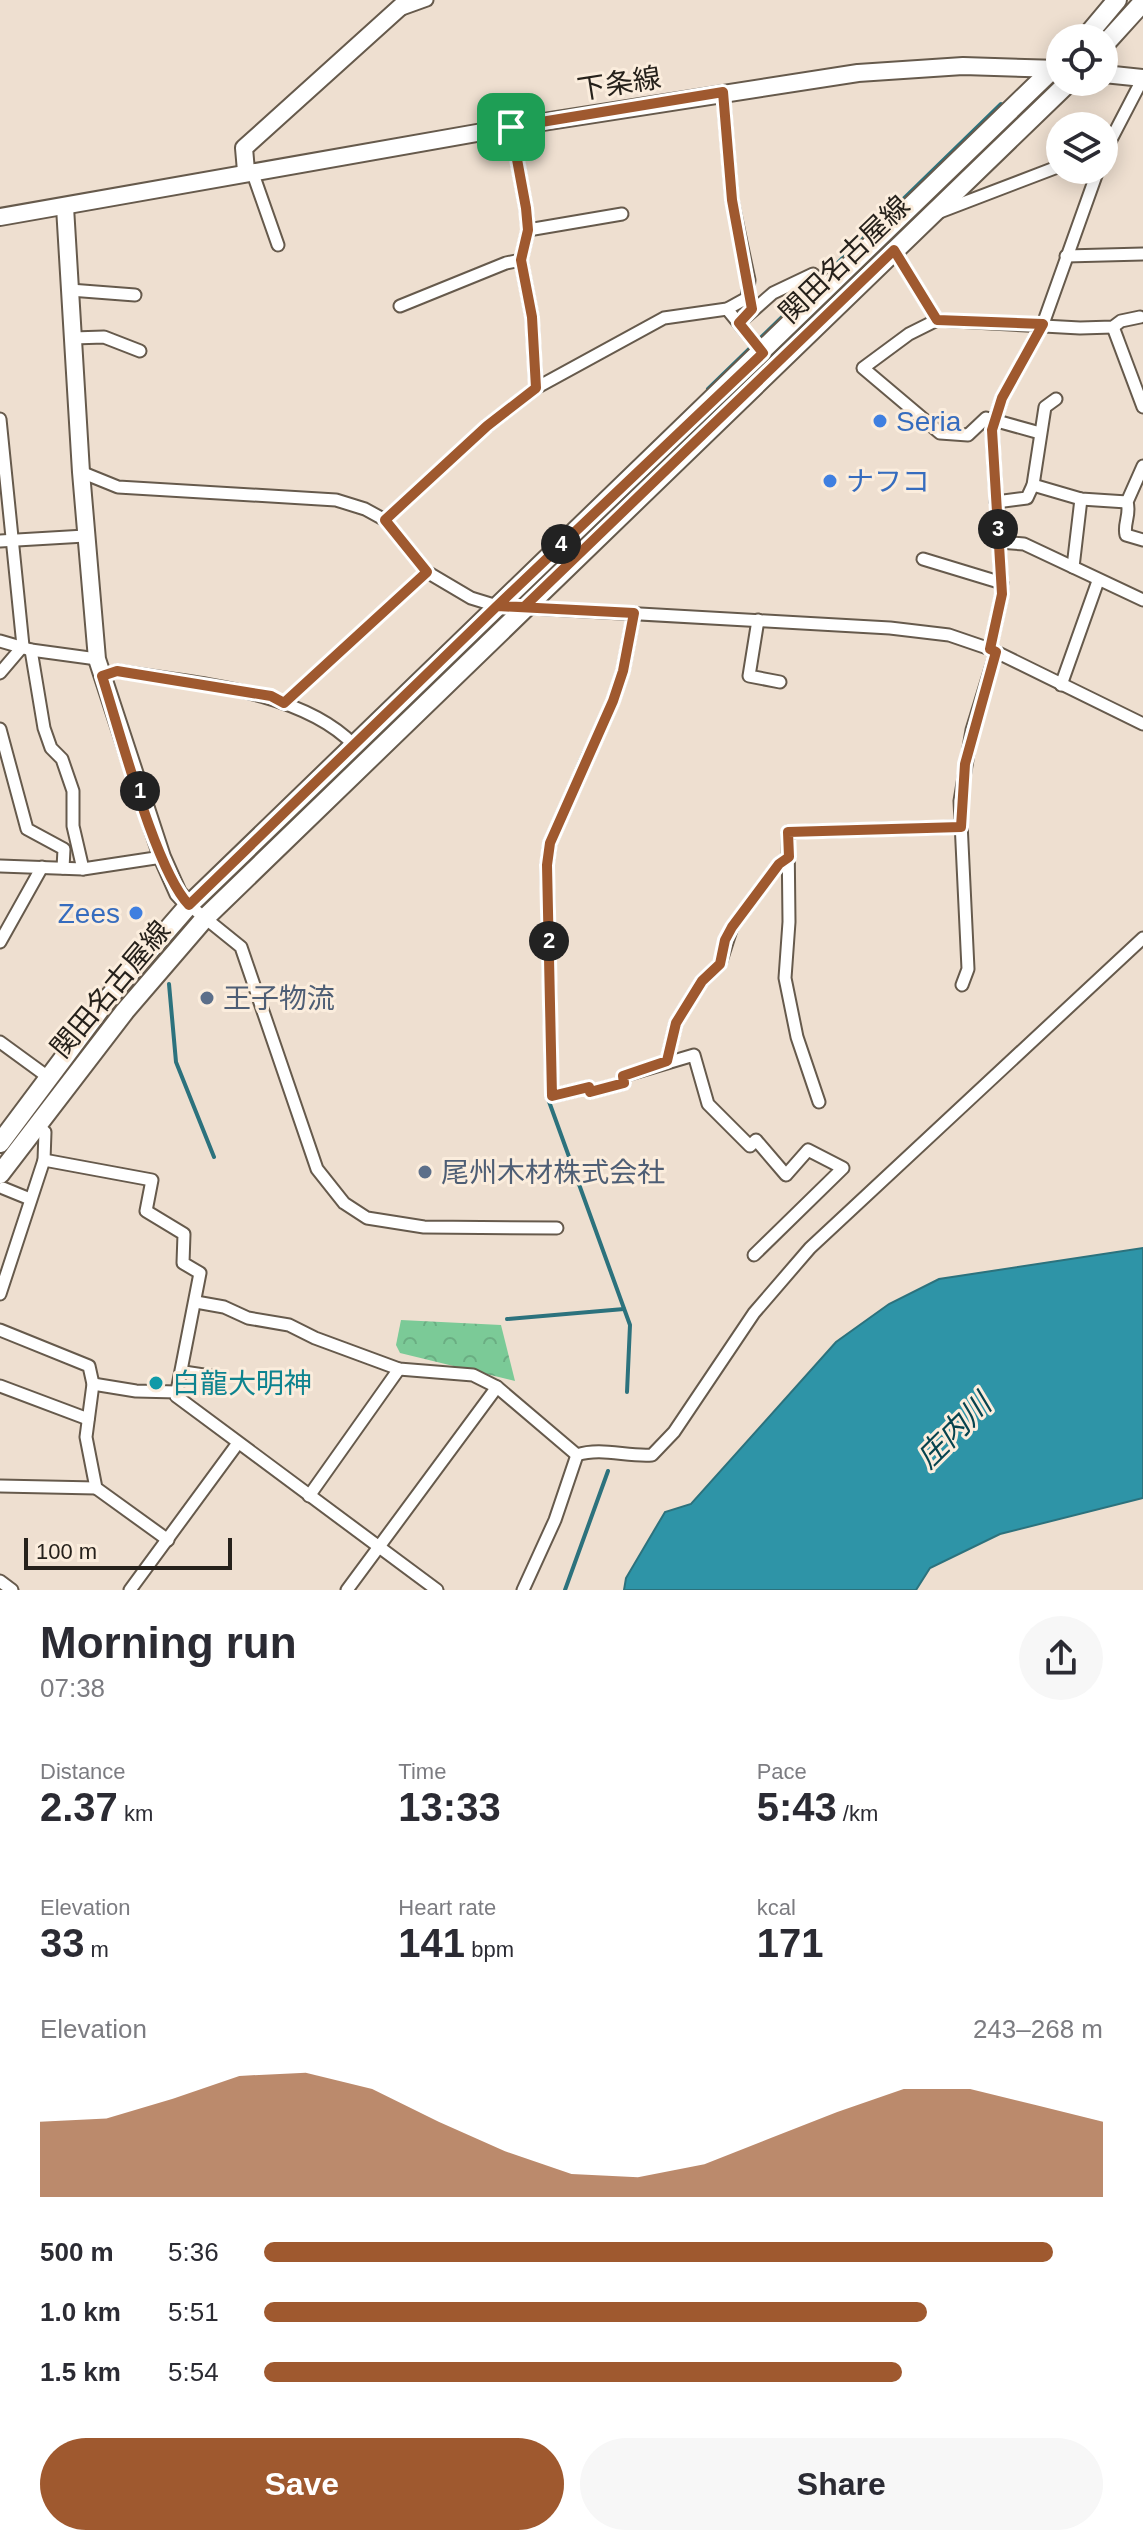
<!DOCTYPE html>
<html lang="en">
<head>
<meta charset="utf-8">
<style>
  body { margin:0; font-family:Arial,"Noto Sans JP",sans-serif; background:#f7f7f7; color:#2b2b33; height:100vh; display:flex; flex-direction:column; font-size:30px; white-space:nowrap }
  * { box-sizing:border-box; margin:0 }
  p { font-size:26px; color:#7c7c81 }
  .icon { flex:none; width:44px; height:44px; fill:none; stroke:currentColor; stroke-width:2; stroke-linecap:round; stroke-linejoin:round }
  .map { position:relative; height:1590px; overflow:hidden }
  .sheet { display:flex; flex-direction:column; background:#fff; flex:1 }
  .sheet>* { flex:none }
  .buttons { position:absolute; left:1046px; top:24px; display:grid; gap:16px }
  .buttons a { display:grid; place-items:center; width:72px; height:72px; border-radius:50%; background:#fff; box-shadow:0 4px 20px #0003; font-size:40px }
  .scale { position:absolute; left:24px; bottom:20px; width:208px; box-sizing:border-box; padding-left:8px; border:4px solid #26211b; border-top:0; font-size:22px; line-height:28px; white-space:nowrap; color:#26211b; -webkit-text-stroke:6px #fbeddd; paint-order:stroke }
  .pin { position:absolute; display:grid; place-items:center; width:68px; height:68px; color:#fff; margin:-34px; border-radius:16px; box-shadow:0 4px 12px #0006 }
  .km { position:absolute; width:40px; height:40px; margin:-20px; border-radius:50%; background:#222; color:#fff; font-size:22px; line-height:40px; text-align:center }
  .round { display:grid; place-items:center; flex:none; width:84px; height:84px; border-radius:42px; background:#f7f7f7 }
  .head { display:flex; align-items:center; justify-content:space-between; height:136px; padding:0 40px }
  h1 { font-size:44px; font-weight:800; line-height:60px }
  .figures { display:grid; grid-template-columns:repeat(3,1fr); gap:12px; height:136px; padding:8px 40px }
  .figures div { display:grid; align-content:center }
  .figures b { font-size:40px; font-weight:800 }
  .figures small { font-size:22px; font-weight:400 }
  .figures p { font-size:22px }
  .chart { height:224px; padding:16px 40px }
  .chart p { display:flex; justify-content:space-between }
  .chart svg { width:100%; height:144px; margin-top:8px; fill:#9f592f; opacity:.7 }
  .button { display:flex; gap:16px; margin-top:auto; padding:16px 40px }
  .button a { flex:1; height:92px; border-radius:48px; background:#9f592f; color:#fff; font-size:32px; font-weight:800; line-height:92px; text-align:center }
  .button a+a { background:#f7f7f7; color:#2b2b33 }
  ul { padding:0 40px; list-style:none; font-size:26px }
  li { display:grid; grid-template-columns:128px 96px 1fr; align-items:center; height:60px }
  li i { height:20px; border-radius:10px; background:#9f592f }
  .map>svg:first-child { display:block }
  .park { fill:url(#park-crowns) }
  .water { fill:#2e94a7; stroke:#2c727d; stroke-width:2 }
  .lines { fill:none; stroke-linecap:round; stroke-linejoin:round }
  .stream { stroke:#2c727d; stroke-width:4 }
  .lane-casing { stroke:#665a4c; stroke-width:10 }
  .street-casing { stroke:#665a4c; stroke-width:15 }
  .secondary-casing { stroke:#665a4c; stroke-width:20 }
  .primary-casing { stroke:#665a4c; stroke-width:22 }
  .lane { stroke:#fff; stroke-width:6 }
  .street { stroke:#fff; stroke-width:11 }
  .secondary { stroke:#fff; stroke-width:16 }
  .primary { stroke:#fff; stroke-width:18 }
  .route-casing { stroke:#fff; stroke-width:16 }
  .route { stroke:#9f592f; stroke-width:10 }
  .shop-dot { fill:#3f7fe0; stroke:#fbeddd; stroke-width:3 }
  .service-dot { fill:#5c6f8a; stroke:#fbeddd; stroke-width:3 }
  .culture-dot { fill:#0f9aa8; stroke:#fbeddd; stroke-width:3 }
  .labels { text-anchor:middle; stroke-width:6; stroke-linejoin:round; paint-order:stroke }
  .street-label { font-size:28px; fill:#26211b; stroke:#fbeddd }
  .shop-label { font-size:28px; fill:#366cbe; stroke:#fbeddd; text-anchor:start }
  .service-label { font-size:28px; fill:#4e5e75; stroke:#fbeddd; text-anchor:start }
  .culture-label { font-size:28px; fill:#0d838f; stroke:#fbeddd; text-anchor:start }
  .water-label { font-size:30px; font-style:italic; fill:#06434e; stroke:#fbeddd }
</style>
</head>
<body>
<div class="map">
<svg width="1143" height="1590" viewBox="0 0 1143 1590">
  <defs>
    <pattern id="park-crowns" width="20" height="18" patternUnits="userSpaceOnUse" patternTransform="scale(2)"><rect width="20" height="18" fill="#7bca97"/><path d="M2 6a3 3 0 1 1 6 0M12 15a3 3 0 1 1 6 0" fill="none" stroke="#6aad82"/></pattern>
  </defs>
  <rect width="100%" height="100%" fill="#eedfd0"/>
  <polygon class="park" points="401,1320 501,1325 515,1381 400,1353 396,1345"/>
  <polygon class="water" points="1143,1248 1143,1498 1000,1534 930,1568 916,1590 624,1590 626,1578 665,1512 691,1504 836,1342 889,1304 939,1279"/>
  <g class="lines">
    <g class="stream">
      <polyline points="708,389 1001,104"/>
      <polyline points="548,836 584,752"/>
      <polyline points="169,984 176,1062 214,1157"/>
      <polyline points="547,1096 630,1325 627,1392"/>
      <polyline points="507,1319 624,1309"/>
      <polyline points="565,1590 608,1471"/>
    </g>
    <g class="lane-casing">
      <polyline id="lane" points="181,1369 214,1374"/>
    </g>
    <g class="street-casing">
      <g id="street">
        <polyline points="402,9 427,0"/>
        <polyline points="511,127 526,208 528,230 521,260 532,317 536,388"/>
        <polyline points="1104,153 1143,78"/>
        <polyline points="252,171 278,245"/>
        <polyline points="937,213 1060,166"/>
        <polyline points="528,230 622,214"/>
        <polyline points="894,250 937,320"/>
        <polyline points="1066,256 1143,254"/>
        <polyline points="70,290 135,295"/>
        <polyline points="400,306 506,263 521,260"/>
        <polyline points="727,309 763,353"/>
        <polyline points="739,323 773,293 813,274 828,288"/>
        <polyline points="1113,327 1143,407"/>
        <polyline points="73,338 104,337 140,351"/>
        <polyline points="0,419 23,646 0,673"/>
        <polyline points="1040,433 986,418 968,435 940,433 863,368 909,334 937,320 1080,328 1113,327 1121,321 1140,317"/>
        <path d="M1143,466l-16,36c4,12 -4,22 -1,33l17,5"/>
        <polyline points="81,472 118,487 336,500 365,509 385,520 427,572 471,598 497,606 890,628 949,635 990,649 1143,724"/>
        <polyline points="1033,485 1081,499 1127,502"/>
        <polyline points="996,502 1027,498 1033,485 1045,407 1056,399"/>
        <polyline points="385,520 487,426 536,388 664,318 727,309 747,298 749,280 732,200 723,92"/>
        <polyline points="0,541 85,536"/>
        <polyline points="999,542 1024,544 1143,600"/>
        <polyline points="923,559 1002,583"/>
        <polyline points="1073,567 1081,499"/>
        <polyline points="634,613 623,671 613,701 550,843 547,865 552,1096 589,1087 590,1092 624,1083 623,1076 694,1055 708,1104 750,1146 756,1140 786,1175 808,1150 843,1168 754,1255"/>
        <polyline points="758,620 749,676 780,682"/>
        <polyline points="0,641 31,650 97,659"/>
        <polyline points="990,649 1002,594 992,430 1002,398 1043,324 1098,170"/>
        <polyline points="31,650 44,728 51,748 62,759 73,791 73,826 83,869"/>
        <path d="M102,676l15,-5c74,12 183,18 237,74"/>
        <polyline points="1061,685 1098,581"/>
        <polyline points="284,703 427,572"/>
        <polyline points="0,729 27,829 64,849 63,868"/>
        <polyline points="0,866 83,869 162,857"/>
        <polyline points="189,905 241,947 317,1169 344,1203 367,1218 424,1227 557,1228"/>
        <polyline points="0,942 42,867"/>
        <polyline points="962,985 968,969 960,801 972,730 996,652"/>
        <polyline points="0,1042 48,1077"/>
        <polyline points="667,1061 676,1023 702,981 720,964 732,927 779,864 789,857"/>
        <polyline points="819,1102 797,1037 785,978 789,922 788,832 961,827"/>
        <polyline points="44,1160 152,1180 146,1211 184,1234 183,1263 200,1273 176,1396 437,1590"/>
        <polyline points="3,1188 30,1199"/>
        <polyline points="0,1294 44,1160 45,1132 37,1127"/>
        <polyline points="196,1302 224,1307 248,1318 289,1325 315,1338 399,1369 473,1375 497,1387 577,1455"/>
        <polyline points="0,1330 89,1366 93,1384 86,1437 96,1488 168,1540"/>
        <polyline points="93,1384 136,1391 177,1392"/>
        <polyline points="0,1386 88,1419"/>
        <polyline points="0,1486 96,1488"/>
        <polyline points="309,1496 399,1369"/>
        <polyline points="0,1581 12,1590"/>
        <polyline points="130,1590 238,1443"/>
        <polyline points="347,1590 497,1387"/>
        <path d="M523,1590l32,-70 22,-65c24,-8 50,2 75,0l22,-23 80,-119 56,-65 333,-310"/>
      </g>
    </g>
    <g class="secondary-casing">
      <g id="secondary">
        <polyline points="1104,74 1143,78"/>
        <polyline points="246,171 244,148 408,0"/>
        <polyline points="65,207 81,472 97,659 162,857 178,893 189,905"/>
        <polyline points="0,217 511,127 858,73 963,66 1060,69"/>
      </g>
    </g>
    <g class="primary-casing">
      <g id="primary">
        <polyline points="1085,38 1117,0"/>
        <polyline points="1104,45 1143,2"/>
        <polyline points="0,1143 110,996 189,905 1060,62"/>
        <polyline points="0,1174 125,1011 205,918 1069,82"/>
      </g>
    </g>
    <use href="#lane" class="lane"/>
    <use href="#street" class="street"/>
    <use href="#secondary" class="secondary"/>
    <use href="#primary" class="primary"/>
  </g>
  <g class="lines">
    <g class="route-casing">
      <path id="route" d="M511,127l15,81 2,22 -7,30 11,57 4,71 -49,38 -102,94 42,52 -143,131 -13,-7 -154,-25 -15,5c17,52 53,194 87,229l308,-299 137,7 -11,58 -10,30 -63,142 -3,22 5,231 37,-9 1,5 34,-9 -1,-7 44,-15 9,-38 26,-42 18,-17 5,-24 7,-13 47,-63 10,-7 -1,-25 173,-5 4,-63 31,-112 -6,-3 12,-55 -10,-164 10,-32 41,-74 -106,-4 -43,-70 -370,357 -27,-1 266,-253 -24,-30 13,-14 -20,-109 -9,-108 -212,35"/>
    </g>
    <use href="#route" class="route"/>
  </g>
  <g class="shop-dot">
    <circle cx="880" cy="421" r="8"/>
    <circle cx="830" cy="481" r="8"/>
    <circle cx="136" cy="913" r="8"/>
  </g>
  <g class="service-dot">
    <circle cx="207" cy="998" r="8"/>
    <circle cx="425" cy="1172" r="8"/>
  </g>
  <circle class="culture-dot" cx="156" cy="1383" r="8"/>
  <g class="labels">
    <g class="street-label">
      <text transform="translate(619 83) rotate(-9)" y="10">下条線</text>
      <text transform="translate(844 259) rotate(-44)" y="10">関田名古屋線</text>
      <text transform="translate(110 989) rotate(-50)" y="10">関田名古屋線</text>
    </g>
    <g class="shop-label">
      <text x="896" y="431">Seria</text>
      <text x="846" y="491">ナフコ</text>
      <text x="120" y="923" text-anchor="end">Zees</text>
    </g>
    <g class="service-label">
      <text x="223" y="1008">王子物流</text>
      <text x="441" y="1182">尾州木材株式会社</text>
    </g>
    <g class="culture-label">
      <text x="172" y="1393">白龍大明神</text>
    </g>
    <g class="water-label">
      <text transform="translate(954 1431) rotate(-45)" y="10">庄内川</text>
    </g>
  </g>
</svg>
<div class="buttons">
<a><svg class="icon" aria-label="locate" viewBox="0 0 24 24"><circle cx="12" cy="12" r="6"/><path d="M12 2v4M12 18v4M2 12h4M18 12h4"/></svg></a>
<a><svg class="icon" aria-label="layers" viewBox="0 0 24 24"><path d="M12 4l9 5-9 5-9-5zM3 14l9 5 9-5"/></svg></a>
</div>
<div class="scale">100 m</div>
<div class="pin" style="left:511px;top:127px;background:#1e9e55"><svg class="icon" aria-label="arrive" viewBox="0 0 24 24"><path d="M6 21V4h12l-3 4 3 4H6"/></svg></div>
<b class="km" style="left:140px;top:791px">1</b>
<b class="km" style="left:549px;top:941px">2</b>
<b class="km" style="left:998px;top:529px">3</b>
<b class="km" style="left:561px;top:544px">4</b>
</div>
<section class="sheet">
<div class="head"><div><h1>Morning run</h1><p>07:38</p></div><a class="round"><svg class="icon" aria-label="share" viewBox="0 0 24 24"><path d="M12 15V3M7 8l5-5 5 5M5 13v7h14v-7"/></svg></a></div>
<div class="figures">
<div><p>Distance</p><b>2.37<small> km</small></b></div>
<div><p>Time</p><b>13:33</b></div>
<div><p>Pace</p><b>5:43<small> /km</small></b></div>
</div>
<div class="figures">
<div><p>Elevation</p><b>33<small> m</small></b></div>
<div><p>Heart rate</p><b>141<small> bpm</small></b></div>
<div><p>kcal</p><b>171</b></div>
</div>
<div class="chart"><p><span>Elevation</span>243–268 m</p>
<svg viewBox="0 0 160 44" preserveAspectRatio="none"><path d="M0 44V21L10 20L20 14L30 7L40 6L50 11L60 21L70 30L80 37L90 38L100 34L110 26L120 18L130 11L140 11L150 16L160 21V44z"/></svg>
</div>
<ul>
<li><b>500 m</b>5:36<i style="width:94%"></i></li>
<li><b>1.0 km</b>5:51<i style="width:79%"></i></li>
<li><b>1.5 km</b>5:54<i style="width:76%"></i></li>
</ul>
<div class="button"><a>Save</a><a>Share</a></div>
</section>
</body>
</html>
